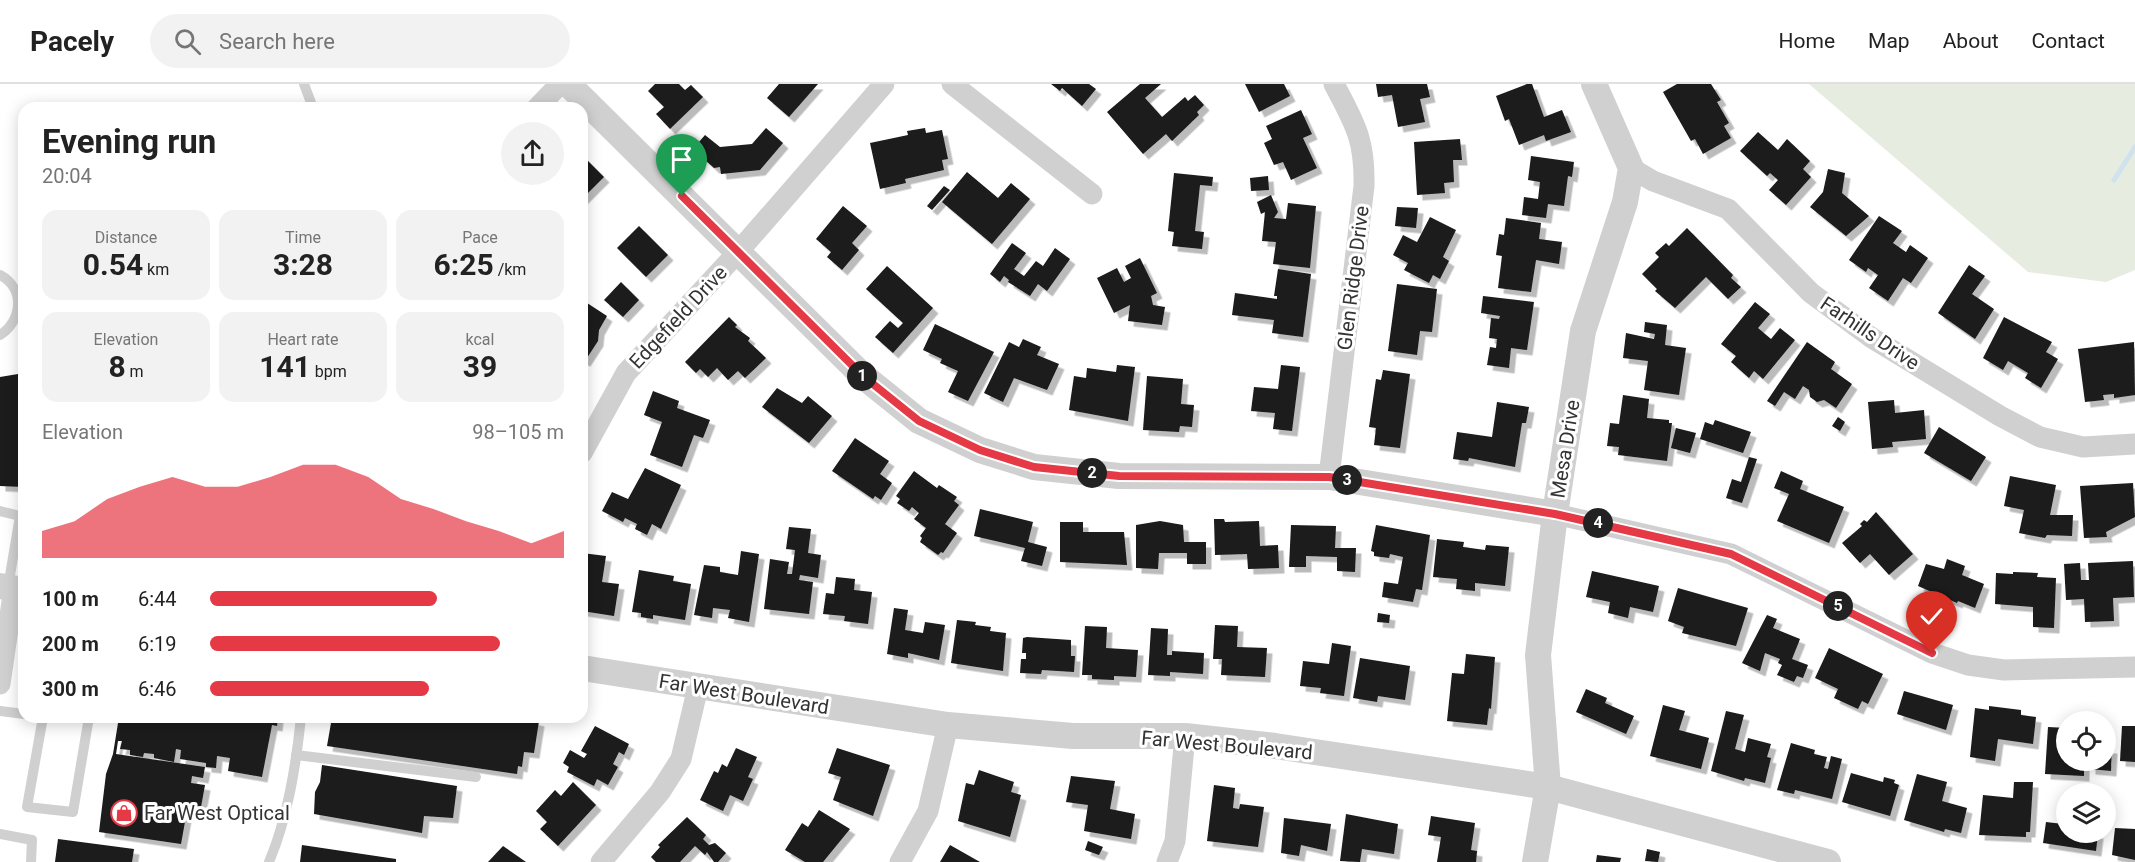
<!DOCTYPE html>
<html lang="en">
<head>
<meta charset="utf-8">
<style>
  body { margin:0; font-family:Roboto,sans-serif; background:#f2f2f2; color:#222; height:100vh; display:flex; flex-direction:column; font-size:22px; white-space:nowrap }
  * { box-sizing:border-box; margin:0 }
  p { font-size:20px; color:#767676 }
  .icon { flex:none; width:33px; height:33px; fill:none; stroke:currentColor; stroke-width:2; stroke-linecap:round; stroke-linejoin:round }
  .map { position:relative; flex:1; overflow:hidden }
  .drawer { position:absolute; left:18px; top:18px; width:570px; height:621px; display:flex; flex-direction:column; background:#fff; border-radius:18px; box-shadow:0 3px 15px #0003 }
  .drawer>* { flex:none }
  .fabs { position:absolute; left:2056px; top:627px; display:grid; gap:12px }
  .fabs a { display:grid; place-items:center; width:60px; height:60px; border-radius:50%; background:#fff; box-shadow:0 3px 15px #0003; font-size:30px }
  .pin { position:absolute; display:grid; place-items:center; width:51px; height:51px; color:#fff; margin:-62px -26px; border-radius:50% 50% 50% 0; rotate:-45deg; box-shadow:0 0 6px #0007 }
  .pin .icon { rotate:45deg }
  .km { position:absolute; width:30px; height:30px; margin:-15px; border-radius:50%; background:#222; color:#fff; font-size:16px; line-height:30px; text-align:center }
  .round { display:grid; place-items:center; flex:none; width:63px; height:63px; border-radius:32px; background:#f2f2f2 }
  .overview { display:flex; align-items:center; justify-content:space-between; height:102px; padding:0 24px }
  h1 { font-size:33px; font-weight:700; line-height:45px }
  .metrics { display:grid; grid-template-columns:repeat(3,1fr); gap:9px; height:102px; padding:6px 24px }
  .metrics div { display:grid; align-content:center; border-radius:15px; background:#f2f2f2; text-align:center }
  .metrics b { font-size:30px; font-weight:700 }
  .metrics small { font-size:16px; font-weight:400 }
  .metrics p { font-size:16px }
  .chart { height:168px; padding:12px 24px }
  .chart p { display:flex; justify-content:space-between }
  .chart svg { width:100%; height:108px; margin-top:6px; fill:#e63946; opacity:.7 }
  ul { padding:0 24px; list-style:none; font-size:20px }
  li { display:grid; grid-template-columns:96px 72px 1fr; align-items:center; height:45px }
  li i { height:15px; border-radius:8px; background:#e63946 }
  header { display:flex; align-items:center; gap:36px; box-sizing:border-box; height:84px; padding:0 30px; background:#fff; border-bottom:2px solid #e0e0e0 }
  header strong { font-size:28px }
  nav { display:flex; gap:33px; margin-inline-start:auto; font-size:21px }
  .search { width:420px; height:54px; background:#f2f2f2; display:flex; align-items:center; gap:15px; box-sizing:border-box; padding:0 21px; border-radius:33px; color:#767676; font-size:22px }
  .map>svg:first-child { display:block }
  .green { fill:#e6ecdf }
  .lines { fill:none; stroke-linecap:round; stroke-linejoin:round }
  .stream { stroke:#cfe2ee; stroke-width:5 }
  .building { fill:#1a1a1a; filter:url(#shadow) }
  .service { stroke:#d0d0d0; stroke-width:10 }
  .minor { stroke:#d0d0d0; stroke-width:21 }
  .tertiary { stroke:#d0d0d0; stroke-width:26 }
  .route-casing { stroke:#fff; stroke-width:12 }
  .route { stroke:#e63946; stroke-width:8 }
  .labels { text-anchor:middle; stroke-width:6; stroke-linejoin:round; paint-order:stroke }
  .street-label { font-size:20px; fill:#333; stroke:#fff }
  .poi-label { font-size:20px; fill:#333; stroke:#fff; text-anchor:start }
</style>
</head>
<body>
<header>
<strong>Pacely</strong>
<div class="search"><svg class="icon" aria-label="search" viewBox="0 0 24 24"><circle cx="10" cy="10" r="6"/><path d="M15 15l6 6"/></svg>Search here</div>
<nav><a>Home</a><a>Map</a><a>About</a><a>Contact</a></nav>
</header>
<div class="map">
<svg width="2135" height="778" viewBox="0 0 2135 778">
  <defs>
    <filter id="shadow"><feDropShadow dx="5.5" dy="5.5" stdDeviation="0" flood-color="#0004"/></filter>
  </defs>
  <rect width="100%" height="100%" fill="#fff"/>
  <polygon class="green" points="1809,0 2135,0 2135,186 2106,198 2028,188"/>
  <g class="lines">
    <polyline class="stream" points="2114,96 2135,63"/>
  </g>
  <g class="building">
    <polygon points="655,0 679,0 685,6 691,1 703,13 670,45 656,30 664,23 648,7"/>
    <polygon points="779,0 818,0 789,33 767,14"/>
    <polygon points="1051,0 1089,0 1096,5 1082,22 1062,4 1060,7"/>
    <polygon points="1140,0 1161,0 1145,14 1162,33 1185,13 1188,17 1195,11 1204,21 1197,28 1199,31 1172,57 1166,50 1143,70 1107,28"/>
    <polygon points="1245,0 1284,0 1290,12 1259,28"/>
    <polygon points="1376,0 1427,0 1430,13 1420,15 1425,38 1398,43 1392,11 1378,13"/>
    <polygon points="1527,0 1532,0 1544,33 1562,26 1571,48 1546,57 1544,51 1519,61 1509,35 1505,37 1496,12"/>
    <polygon points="1677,0 1711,0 1721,16 1717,18 1729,39 1724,42 1731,54 1703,70 1695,55 1691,57 1663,8"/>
    <polygon points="1301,26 1312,50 1303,54 1317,84 1291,96 1283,78 1274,81 1264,59 1272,55 1266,42"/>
    <polygon points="766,44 783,59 760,86 721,90 720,83 714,84 693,65 705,51 720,63 752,60"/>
    <polygon points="925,44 926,49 942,46 948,75 942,76 944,86 905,95 906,99 880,105 870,59 908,51 907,47"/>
    <polygon points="1758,48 1778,66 1787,55 1810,77 1803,85 1811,93 1786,121 1769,106 1778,96 1770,89 1767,92 1740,67"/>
    <polygon points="1460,55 1462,76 1453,76 1454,98 1444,99 1445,109 1417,111 1414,58"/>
    <polygon points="582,71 604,93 582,115"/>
    <polygon points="1531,72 1574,78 1572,93 1568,92 1564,122 1548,120 1546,134 1522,131 1524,113 1538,115 1540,98 1528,96"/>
    <polygon points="1828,85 1845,89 1842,109 1869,132 1846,152 1810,123 1823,108"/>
    <polygon points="967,88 998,114 1011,99 1030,115 992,160 942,118"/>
    <polygon points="1174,89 1213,93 1212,102 1200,101 1195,147 1204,148 1202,165 1172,162 1174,148 1168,147"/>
    <polygon points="1268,92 1269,106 1251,107 1250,94"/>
    <polygon points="944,102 950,106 932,126 927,122"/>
    <polygon points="1271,111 1278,128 1274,134 1286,135 1288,119 1316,122 1310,184 1273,180 1276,158 1262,157 1265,128 1261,130 1257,118"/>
    <polygon points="843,122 867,142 852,159 859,166 842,186 827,173 831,168 816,155"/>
    <polygon points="1397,123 1418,124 1416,144 1395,142"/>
    <polygon points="1879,132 1902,147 1893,159 1906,168 1910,161 1928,174 1911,199 1903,194 1888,217 1869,204 1878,191 1868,184 1866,188 1849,176"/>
    <polygon points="1430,133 1456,146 1443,173 1449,177 1440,195 1433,191 1429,199 1404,186 1408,179 1393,171 1403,151 1417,158"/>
    <polygon points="1506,134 1541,139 1539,155 1562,158 1559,180 1536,176 1531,208 1498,204 1502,172 1496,171 1499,150 1504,151"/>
    <polygon points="639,142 668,171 646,193 617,164"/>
    <polygon points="1687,144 1733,191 1731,194 1741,203 1728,215 1706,193 1675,224 1655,207 1657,205 1642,190 1659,173 1655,169 1666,159 1669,162"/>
    <polygon points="1012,159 1026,169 1014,185 1024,192 1036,177 1043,182 1055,164 1070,175 1047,207 1038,200 1030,212 1008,198 1009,196 1004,192 1000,198 990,190"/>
    <polygon points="1140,174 1157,209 1151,212 1153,221 1165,223 1162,241 1128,237 1130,221 1114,229 1097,194 1117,184 1124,198 1131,194 1125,182"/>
    <polygon points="1969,181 1985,192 1972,210 1994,225 1975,255 1938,229"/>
    <polygon points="887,182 933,224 893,269 875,253 890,237 898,244 903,239 866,205"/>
    <polygon points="1278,185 1311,190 1303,253 1272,249 1274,236 1232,231 1235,209 1277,215 1277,212 1274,212"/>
    <polygon points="621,198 639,216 623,233 604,216"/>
    <polygon points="1397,200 1437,205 1432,248 1420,247 1417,271 1388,267"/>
    <polygon points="1483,212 1534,218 1527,266 1511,264 1509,284 1487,281 1490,263 1496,264 1497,255 1489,254 1491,234 1499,235 1500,232 1481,229"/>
    <polygon points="584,217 607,232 599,246 598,257 585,277 582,276"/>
    <polygon points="1755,218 1770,230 1758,244 1771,255 1780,244 1795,256 1763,295 1754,287 1749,294 1731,278 1736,272 1721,260"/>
    <polygon points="729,233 737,241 735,243 750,254 748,257 766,274 745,294 738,287 728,296 717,284 708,293 700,285 696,289 685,278"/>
    <polygon points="2004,233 2052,258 2046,268 2058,275 2041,304 2025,294 2028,289 2008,277 2003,286 1983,274"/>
    <polygon points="1645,238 1667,241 1665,261 1686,264 1679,311 1644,306 1648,277 1623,274 1626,249 1654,255 1655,250 1644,248"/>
    <polygon points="935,240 994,268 968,317 948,308 958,287 940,279 942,275 923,266"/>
    <polygon points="1023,255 1041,263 1037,271 1059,280 1047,306 1014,294 1003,318 984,309 1009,258 1019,263"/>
    <polygon points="1807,258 1835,278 1831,285 1852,300 1836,324 1824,316 1817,318 1810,313 1809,306 1803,302 1795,315 1784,308 1775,322 1767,317"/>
    <polygon points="2134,258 2135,311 2114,314 2114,310 2103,311 2104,316 2085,318 2078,265"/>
    <polygon points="1117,281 1135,283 1128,337 1069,326 1074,292 1086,294 1087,284 1116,288"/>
    <polygon points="1281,281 1300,283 1292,347 1273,345 1275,329 1251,327 1254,303 1278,305"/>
    <polygon points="1383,286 1410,290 1400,364 1374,361 1376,344 1369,343 1376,295 1381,296"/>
    <polygon points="24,289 24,403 0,402 0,293"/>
    <polygon points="1147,292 1183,295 1181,320 1194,321 1192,343 1180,342 1179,348 1143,346"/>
    <polygon points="777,304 802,319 808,312 832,332 809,359 762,323"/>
    <polygon points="653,307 679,317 677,324 710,336 703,354 694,351 682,383 650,371 662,338 644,331"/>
    <polygon points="1623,311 1649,315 1647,334 1669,336 1669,339 1672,339 1667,377 1618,371 1619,363 1607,362 1610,339 1619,340"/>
    <polygon points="1894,316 1895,329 1924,326 1926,355 1892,358 1893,363 1872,365 1868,318"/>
    <polygon points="1497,318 1529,323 1526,339 1522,339 1515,383 1469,374 1468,377 1453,375 1457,348 1492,353"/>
    <polygon points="1838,333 1845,338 1840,347 1832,342"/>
    <polygon points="1715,336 1751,348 1743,369 1700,355 1705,338 1713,341"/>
    <polygon points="1939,343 1986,373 1971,397 1924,369"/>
    <polygon points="1676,344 1696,349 1690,369 1671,364"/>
    <polygon points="855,354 889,377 880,390 892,399 881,416 875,412 873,415 832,387"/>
    <polygon points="1749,373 1757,375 1742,419 1726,414 1732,395 1741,398"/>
    <polygon points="645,384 681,401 661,445 652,440 647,451 635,445 637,440 625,434 623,438 602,427 612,408 628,415"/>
    <polygon points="914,387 937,404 939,401 957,413 954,417 959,421 945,440 957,449 943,469 941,468 938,471 920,458 922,454 920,452 926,444 914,435 919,429 912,423 909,427 897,419 900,415 896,412"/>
    <polygon points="1781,387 1803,397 1800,405 1844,423 1829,459 1777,437 1789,410 1774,404"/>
    <polygon points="2010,392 2056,401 2050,431 2073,431 2072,452 2047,451 2045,454 2019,449 2024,426 2004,422"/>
    <polygon points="2133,399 2135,433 2106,448 2107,453 2084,454 2080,402"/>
    <polygon points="980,425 1033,438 1028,458 1047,463 1042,482 1021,477 1025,464 974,452"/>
    <polygon points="1876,428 1913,470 1889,491 1870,470 1860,479 1842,459 1862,442 1860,440 1864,436 1867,438"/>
    <polygon points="1214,435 1224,435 1225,438 1259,437 1260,462 1278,461 1279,484 1248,485 1247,470 1215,471"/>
    <polygon points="1160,437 1183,441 1184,458 1206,458 1206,480 1187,480 1187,469 1159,469 1158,485 1136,484 1136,441"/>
    <polygon points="1060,438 1083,438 1083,448 1124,448 1127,481 1060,478"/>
    <polygon points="1291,441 1336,442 1335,464 1356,464 1355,488 1337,487 1337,473 1306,472 1306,483 1289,483"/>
    <polygon points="1376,441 1430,451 1422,506 1416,505 1413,518 1382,513 1384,498 1398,500 1403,473 1390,470 1389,474 1374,472 1374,468 1371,467"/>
    <polygon points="789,443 811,445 808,469 821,471 818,494 800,491 799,496 813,498 809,530 764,525 770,475 789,478 787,490 792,490 795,466 786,465"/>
    <polygon points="1437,455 1464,458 1463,463 1485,466 1486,461 1509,463 1505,502 1475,499 1475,507 1456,505 1457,495 1433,493"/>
    <polygon points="741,467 759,470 749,538 728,534 730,526 713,524 712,534 694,531 704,481 720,483 720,488 738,491"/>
    <polygon points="582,469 606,472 602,498 619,500 614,532 582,527"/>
    <polygon points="1947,475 1965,482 1962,491 1984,500 1975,524 1958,517 1957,519 1918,502 1926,480 1944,485"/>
    <polygon points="2133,477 2134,513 2113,514 2114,537 2085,538 2084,515 2066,516 2064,480 2080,479 2081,496 2089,496 2088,479"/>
    <polygon points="639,486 674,492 673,497 691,500 685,536 653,531 653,535 641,533 641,529 632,528"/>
    <polygon points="1592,487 1659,502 1653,528 1630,523 1628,534 1608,529 1610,518 1586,513"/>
    <polygon points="2013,488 2038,489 2037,493 2056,494 2054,544 2033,543 2033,523 1995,520 1996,489 2013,490"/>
    <polygon points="836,493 855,495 854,506 872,508 868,540 844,537 845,532 823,530 826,509 834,510"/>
    <polygon points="1678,504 1748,524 1736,562 1682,549 1684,543 1668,537"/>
    <polygon points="894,524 908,526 905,546 923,549 925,538 945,541 939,576 908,569 908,574 887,570"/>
    <polygon points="1378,529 1390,531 1389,539 1377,538"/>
    <polygon points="1767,531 1777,535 1773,544 1800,555 1792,575 1808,581 1803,594 1797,592 1794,598 1777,591 1782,581 1778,579 1780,575 1765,569 1760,587 1742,579"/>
    <polygon points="957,536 976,538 975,541 991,543 990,547 1006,549 1003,587 951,579"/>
    <polygon points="1215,541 1238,542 1237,563 1267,564 1265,593 1221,591 1222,575 1213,575"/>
    <polygon points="1085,542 1107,543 1106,564 1138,566 1136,593 1114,592 1114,596 1092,595 1092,591 1082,591"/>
    <polygon points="1151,544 1168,545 1167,571 1172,571 1172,567 1204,569 1203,590 1170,588 1170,592 1148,591"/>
    <polygon points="1027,553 1071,556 1071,572 1075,572 1074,588 1042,586 1041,590 1020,589 1021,575 1026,575 1026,569 1022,569 1023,554"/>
    <polygon points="1332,559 1351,562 1344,612 1320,609 1321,604 1300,602 1303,577 1329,580"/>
    <polygon points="1829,564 1883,590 1868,620 1862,617 1858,625 1834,614 1838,605 1815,594"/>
    <polygon points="1466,570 1495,573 1491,625 1489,624 1487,641 1447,637 1452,589 1464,590"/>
    <polygon points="1360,574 1410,582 1405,616 1378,612 1377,618 1353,614"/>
    <polygon points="1586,605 1607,614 1605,619 1634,632 1626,650 1576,628"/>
    <polygon points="1904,607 1953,621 1946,646 1897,630"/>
    <polygon points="1663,621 1685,627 1679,646 1709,654 1701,685 1650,672"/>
    <polygon points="1989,622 2021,626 2021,631 2036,633 2033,660 1998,655 1995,677 1970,673 1975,624 1989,626"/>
    <polygon points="1726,627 1744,631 1735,665 1745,668 1748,654 1771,660 1767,673 1771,674 1765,699 1745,694 1744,697 1711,687"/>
    <polygon points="119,633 278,633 277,642 272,641 262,693 228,687 230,674 217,672 216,684 206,683 206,679 180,675 181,666 176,665 174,678 154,674 154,670 144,669 143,673 130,671 130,666 120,665 122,657 118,657 116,670 205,683 203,694 192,692 191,699 205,701 201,723 188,721 181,760 99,748 106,690 113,670"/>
    <polygon points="329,633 522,633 539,637 534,669 524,668 522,683 518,682 517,690 327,662 331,639 328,639"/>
    <polygon points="595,642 629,660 624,671 619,668 613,680 618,683 608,701 597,695 594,702 567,688 569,683 563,679 570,666 584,674 587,670 581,667"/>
    <polygon points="2122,642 2135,642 2135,678 2120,677"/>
    <polygon points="2048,643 2067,644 2067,676 2084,676 2084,692 2045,690"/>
    <polygon points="1791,659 1815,666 1814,670 1827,673 1824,684 1828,685 1831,672 1842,675 1832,715 1795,706 1794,710 1777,706"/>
    <polygon points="736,664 757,673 748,693 753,695 743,717 730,711 723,727 700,716 714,687 718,689 722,680 727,683"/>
    <polygon points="837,664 890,681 873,732 833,716 841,693 828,689"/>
    <polygon points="2106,664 2112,664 2111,687 2090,685 2090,676 2106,676"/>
    <polygon points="322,681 457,702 453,734 424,732 422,749 314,730 315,708 320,698"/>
    <polygon points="979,686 1014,698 1011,708 1021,711 1010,753 958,737 966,699 974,701"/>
    <polygon points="1851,689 1883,698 1884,693 1895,696 1894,699 1899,701 1890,732 1842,718"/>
    <polygon points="1917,690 1947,698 1942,717 1967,724 1961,749 1945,745 1944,748 1904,736"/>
    <polygon points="1071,692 1115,697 1110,725 1135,730 1131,755 1084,747 1088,721 1066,718"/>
    <polygon points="573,698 596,721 558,762 540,745 547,738 536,727 555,706 561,712"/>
    <polygon points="2014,698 2033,698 2030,748 2026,748 2026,753 1979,751 1983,711 2013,714"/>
    <polygon points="1214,701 1235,704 1233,724 1239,725 1240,720 1264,723 1258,763 1207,757"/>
    <polygon points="819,726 850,745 823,778 805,778 785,766 802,739 808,743"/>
    <polygon points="1346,730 1398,740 1394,770 1362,765 1360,778 1340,777"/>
    <polygon points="1431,732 1475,739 1471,766 1477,767 1476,778 1437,778 1441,753 1428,751"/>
    <polygon points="2064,732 2067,733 2067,748 2098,749 2096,767 2043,759 2046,738 2063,740"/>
    <polygon points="687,733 706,751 703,755 709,761 715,759 726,769 718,778 714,778 707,768 705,771 695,762 680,778 656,778 651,773 660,763 658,761"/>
    <polygon points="1284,734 1331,740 1327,767 1301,761 1299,772 1281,769"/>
    <polygon points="2115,744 2135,745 2135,776 2112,771"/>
    <polygon points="58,755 134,765 132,778 55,778"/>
    <polygon points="1088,757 1103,763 1099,771 1085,766"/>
    <polygon points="302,761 396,775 396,778 300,778"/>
    <polygon points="950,761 980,778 940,778"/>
    <polygon points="503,762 526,778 488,778"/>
    <polygon points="1647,765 1660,768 1658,778 1645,777"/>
    <polygon points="1597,771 1621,774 1620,778 1596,778"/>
  </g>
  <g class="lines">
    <g class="service">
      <polyline points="304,0 313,24"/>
      <path d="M0,191c26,14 22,46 0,60"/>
      <polyline points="0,427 20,432"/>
      <polyline points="8,503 20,432 24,433"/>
      <polyline points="0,627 24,630"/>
      <polyline points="43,633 27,723 73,728 89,633"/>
      <polyline points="296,671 476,693"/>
      <polyline points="0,750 32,756 31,778"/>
      <path d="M269,778c19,-45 27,-96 32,-145"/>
    </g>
    <g class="minor">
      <polyline points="952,0 1092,110"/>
      <polyline points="537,24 560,0"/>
      <polyline points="1631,84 1653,97 1728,125 1811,209 1872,254 2000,332 2040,353 2083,363 2135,360"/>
      <polyline points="582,369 626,289 738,168 884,0"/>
      <path d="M1329,393l35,-291c1,-47 -9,-62 -30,-102"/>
      <polyline points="1555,430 1731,470 1932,569 1968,581 2004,586 2135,583"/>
      <polyline points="0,600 14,504"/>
      <polyline points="601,778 660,708 681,675 698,603"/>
      <polyline points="900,778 928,727 948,641"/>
      <polyline points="1167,778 1175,757 1185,652"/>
    </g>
    <g class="tertiary">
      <polyline points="568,0 863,292 919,337 980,366 1034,383 1119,392 1329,393 1555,430"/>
      <polyline points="0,502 24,506"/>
      <polyline points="582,584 948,641 1073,652 1185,652 1275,662 1548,703 1828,778"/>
      <polyline points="1535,778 1548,703 1538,571 1555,430 1583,247 1625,118 1631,84 1594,0"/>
    </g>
  </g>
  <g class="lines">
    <g class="route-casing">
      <polyline id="route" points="682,112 863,292 919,337 980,366 1034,383 1119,392 1329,393 1555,430 1731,470 1932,569"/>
    </g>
    <use href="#route" class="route"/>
  </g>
  <defs>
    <g id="shop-ring" transform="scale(1.35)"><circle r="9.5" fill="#fff" stroke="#e63946" stroke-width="1.5"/><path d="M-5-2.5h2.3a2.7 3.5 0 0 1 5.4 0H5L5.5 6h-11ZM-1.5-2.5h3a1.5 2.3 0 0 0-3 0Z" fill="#e63946"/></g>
  </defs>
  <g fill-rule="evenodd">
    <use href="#shop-ring" x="124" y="729"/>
  </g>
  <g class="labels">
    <g class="street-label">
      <text transform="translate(1353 194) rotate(-83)" y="7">Glen Ridge Drive</text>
      <text transform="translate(678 233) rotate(-47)" y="7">Edgefield Drive</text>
      <text transform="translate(1870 249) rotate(34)" y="7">Farhills Drive</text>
      <text transform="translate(1565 365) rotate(-81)" y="7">Mesa Drive</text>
      <text transform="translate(744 610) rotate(9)" y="7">Far West Boulevard</text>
      <text transform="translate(1227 661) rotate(5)" y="7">Far West Boulevard</text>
    </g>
    <g class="poi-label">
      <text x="144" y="736">Far West Optical</text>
    </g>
  </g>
</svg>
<div class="fabs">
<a><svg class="icon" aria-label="locate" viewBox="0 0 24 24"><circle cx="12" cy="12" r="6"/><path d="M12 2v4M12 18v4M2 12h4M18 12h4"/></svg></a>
<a><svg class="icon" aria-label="layers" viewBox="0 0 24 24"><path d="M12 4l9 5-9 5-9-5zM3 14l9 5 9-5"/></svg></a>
</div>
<div class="pin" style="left:682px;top:112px;background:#1e9e55"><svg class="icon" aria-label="arrive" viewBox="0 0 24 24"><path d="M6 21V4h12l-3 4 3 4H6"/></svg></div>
<div class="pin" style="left:1932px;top:569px;background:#d93025"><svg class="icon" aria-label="check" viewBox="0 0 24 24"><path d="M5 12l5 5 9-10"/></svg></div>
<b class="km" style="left:862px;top:292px">1</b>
<b class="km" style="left:1092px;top:389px">2</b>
<b class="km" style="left:1347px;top:396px">3</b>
<b class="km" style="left:1598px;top:439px">4</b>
<b class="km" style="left:1838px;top:522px">5</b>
<section class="drawer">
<div class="overview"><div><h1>Evening run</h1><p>20:04</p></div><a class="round"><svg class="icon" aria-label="share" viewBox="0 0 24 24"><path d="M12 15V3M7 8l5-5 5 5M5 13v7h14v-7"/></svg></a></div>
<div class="metrics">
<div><p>Distance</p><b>0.54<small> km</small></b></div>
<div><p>Time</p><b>3:28</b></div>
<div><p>Pace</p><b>6:25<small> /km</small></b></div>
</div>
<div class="metrics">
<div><p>Elevation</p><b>8<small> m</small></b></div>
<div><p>Heart rate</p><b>141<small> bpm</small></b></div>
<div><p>kcal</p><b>39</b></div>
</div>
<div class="chart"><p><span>Elevation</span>98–105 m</p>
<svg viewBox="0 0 160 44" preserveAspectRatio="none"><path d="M0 44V33L10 29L20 20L30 15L40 11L50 15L60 15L70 11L80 6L90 6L100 11L110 20L120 24L130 29L140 33L150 38L160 33V44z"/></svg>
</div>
<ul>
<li><b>100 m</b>6:44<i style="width:64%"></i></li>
<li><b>200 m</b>6:19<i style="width:82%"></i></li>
<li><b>300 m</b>6:46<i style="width:62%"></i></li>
</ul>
</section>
</div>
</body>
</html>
